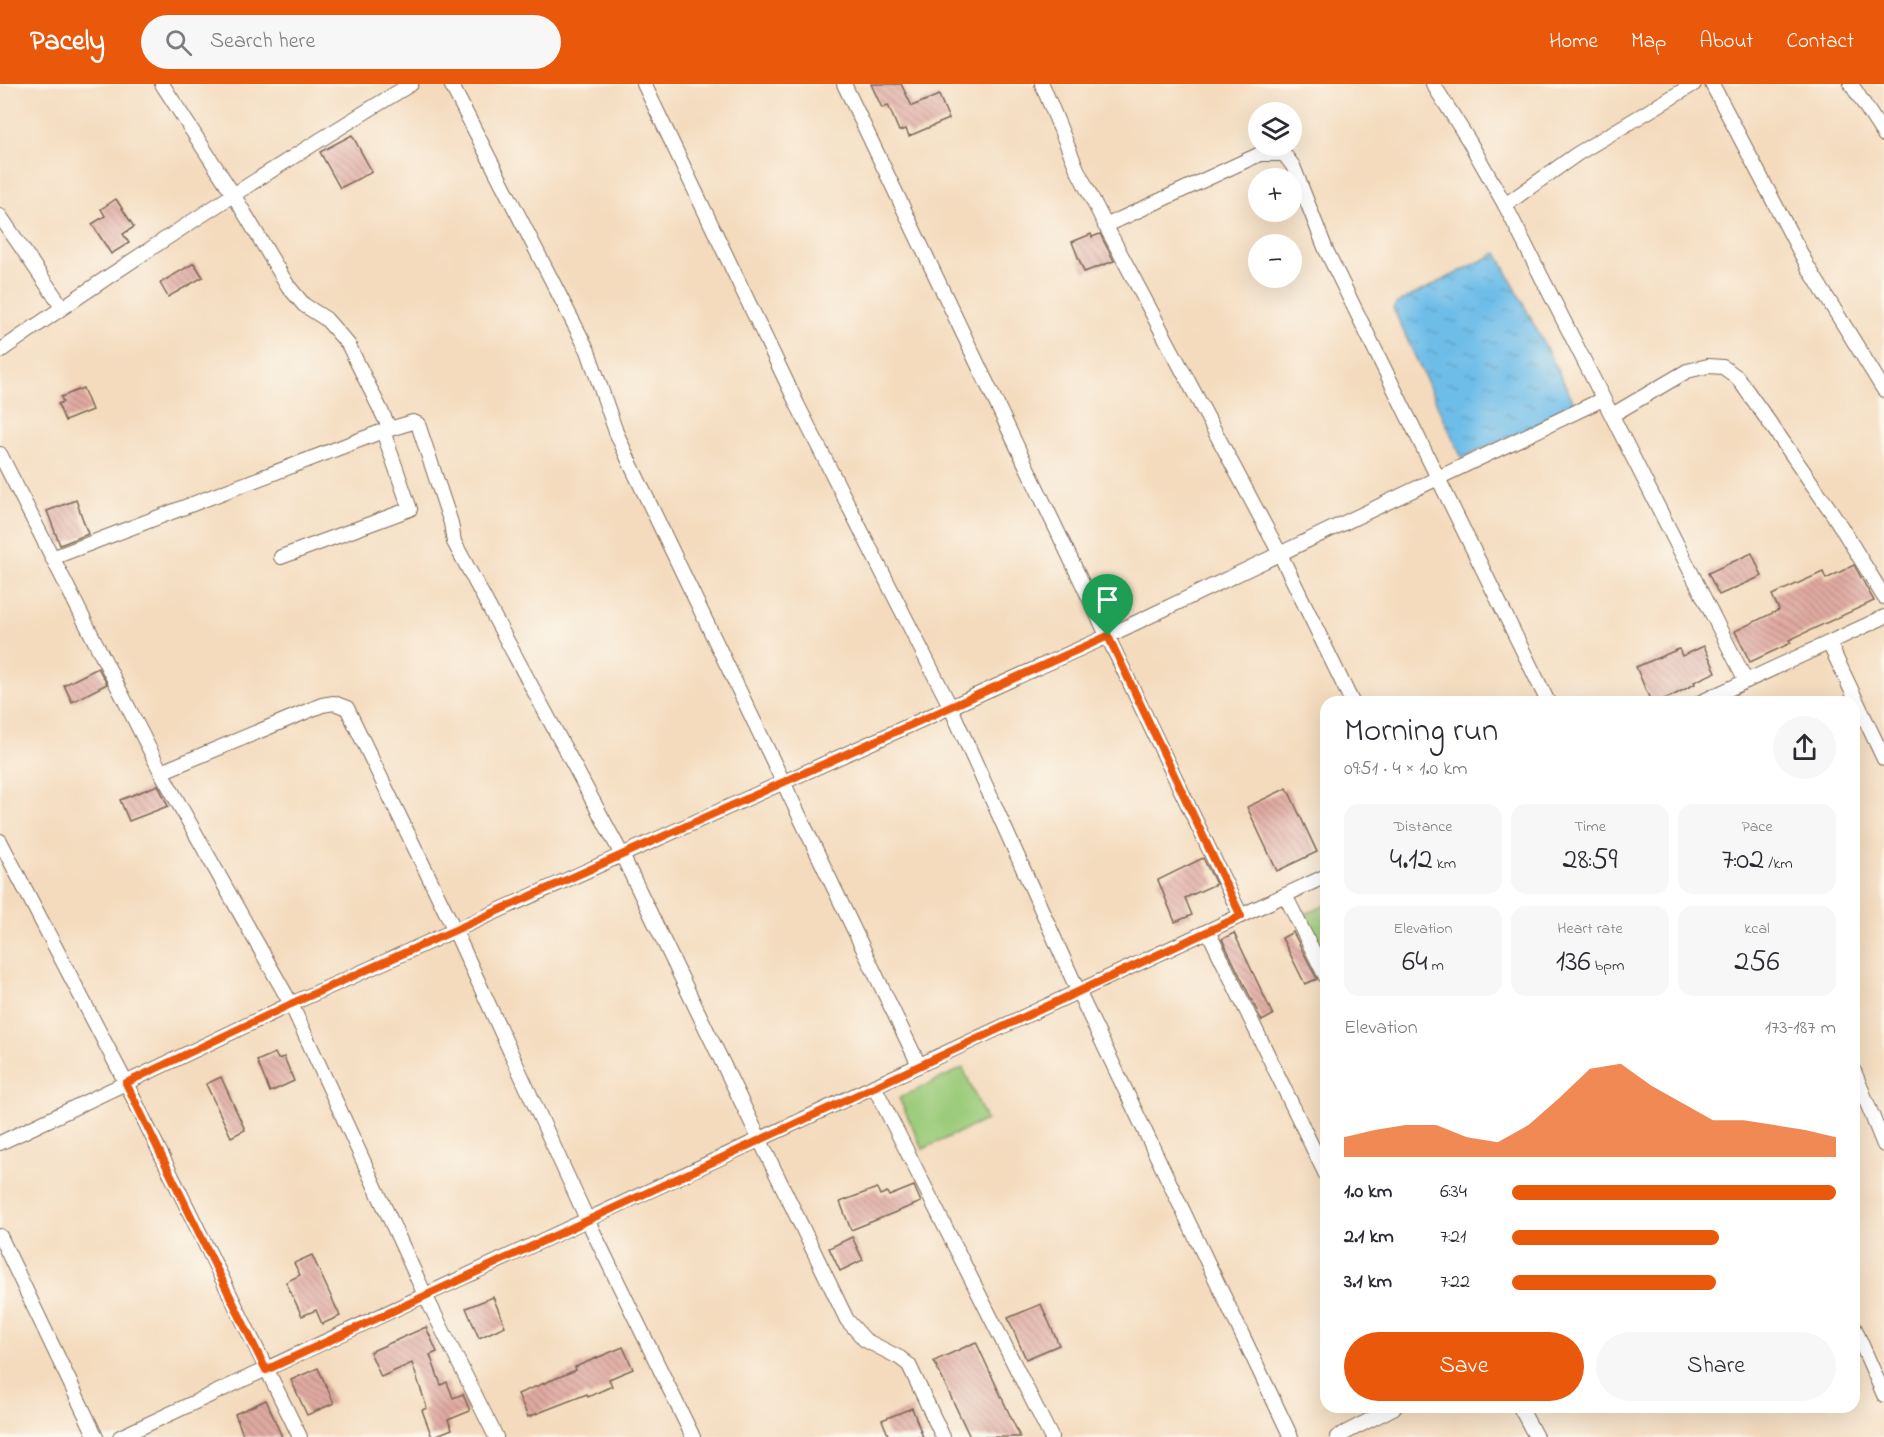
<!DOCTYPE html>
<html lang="en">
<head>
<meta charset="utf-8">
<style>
  body { margin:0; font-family:"Indie Flower",sans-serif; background:#f7f7f7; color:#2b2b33; height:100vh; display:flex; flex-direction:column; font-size:22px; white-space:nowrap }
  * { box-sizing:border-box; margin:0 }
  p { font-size:20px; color:#7c7c81 }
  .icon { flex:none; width:33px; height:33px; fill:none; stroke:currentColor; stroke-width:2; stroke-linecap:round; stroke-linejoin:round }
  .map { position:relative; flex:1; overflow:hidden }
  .sheet { position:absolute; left:1320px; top:612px; width:540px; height:717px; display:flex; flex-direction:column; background:#fff; border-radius:18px; box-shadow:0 6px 24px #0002 }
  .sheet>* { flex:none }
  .buttons { position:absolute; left:1248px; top:18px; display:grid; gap:12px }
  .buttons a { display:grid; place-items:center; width:54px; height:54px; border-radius:50%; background:#fff; box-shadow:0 6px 24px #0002; font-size:30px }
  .pin { position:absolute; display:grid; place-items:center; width:51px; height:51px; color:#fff; margin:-62px -26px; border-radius:50% 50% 50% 0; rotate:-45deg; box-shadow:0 0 6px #0007 }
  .pin .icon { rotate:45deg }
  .round { display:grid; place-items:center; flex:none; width:63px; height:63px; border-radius:32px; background:#f7f7f7 }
  .overview { display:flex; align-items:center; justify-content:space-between; height:102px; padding:0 24px }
  h1 { font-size:33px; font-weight:600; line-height:45px }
  .metrics { display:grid; grid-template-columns:repeat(3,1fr); gap:9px; height:102px; padding:6px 24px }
  .metrics div { display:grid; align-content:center; border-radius:15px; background:#f7f7f7; text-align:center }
  .metrics b { font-size:30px; font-weight:600 }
  .metrics small { font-size:16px; font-weight:400 }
  .metrics p { font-size:16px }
  .chart { height:168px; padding:12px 24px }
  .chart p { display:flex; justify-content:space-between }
  .chart svg { width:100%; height:108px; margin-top:6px; fill:#ea580c; opacity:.7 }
  .cta { display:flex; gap:12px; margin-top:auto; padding:12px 24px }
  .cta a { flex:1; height:69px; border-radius:36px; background:#ea580c; color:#fff; font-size:24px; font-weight:600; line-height:69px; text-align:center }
  .cta a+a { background:#f7f7f7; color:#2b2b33 }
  ul { padding:0 24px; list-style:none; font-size:20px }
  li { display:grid; grid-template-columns:96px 72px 1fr; align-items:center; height:45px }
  li i { height:15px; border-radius:8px; background:#ea580c }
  header { display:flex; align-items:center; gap:36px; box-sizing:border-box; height:84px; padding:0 30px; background:#ea580c; color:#fff }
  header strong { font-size:28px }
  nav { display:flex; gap:33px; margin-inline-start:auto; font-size:21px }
  .search { width:420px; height:54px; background:#f7f7f7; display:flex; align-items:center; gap:15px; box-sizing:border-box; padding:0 21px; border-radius:33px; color:#7c7c81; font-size:22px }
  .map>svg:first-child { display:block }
  .park { fill:#9bcb7a; stroke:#6b7a4c; stroke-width:1.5 }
  .water { fill:url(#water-ripples); stroke:#547484; stroke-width:1.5 }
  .building { fill:url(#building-back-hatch) }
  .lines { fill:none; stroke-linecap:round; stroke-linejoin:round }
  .street-casing { stroke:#7c6856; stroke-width:16 }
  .street { stroke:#fff; stroke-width:14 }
  .route-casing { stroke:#fff; stroke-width:12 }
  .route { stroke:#ea580c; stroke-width:8 }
</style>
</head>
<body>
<header>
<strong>Pacely</strong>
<div class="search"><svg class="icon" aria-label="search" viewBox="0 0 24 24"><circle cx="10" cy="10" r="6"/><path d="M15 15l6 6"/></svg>Search here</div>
<nav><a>Home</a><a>Map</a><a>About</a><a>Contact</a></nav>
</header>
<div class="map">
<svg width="1884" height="1353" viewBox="0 0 1884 1353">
  <defs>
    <pattern id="water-ripples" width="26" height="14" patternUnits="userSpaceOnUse" patternTransform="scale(1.5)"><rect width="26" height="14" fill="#6ebde9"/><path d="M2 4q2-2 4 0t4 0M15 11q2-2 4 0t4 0" fill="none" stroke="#5c9abc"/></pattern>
    <pattern id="building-back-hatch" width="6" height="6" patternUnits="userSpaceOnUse" patternTransform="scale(1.5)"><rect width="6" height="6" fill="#e0aaa1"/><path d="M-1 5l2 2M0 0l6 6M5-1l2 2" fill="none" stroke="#b78b83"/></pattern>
  </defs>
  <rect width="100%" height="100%" fill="#fbf7ec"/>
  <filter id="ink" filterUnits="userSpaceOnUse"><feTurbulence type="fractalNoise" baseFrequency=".0167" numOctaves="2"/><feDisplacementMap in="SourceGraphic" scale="12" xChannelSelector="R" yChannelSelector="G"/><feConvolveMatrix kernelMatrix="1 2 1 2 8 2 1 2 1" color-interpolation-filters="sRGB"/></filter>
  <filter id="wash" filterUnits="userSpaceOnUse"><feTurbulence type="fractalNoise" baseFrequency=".008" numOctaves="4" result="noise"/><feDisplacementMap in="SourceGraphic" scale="24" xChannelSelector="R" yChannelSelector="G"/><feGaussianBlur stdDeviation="1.35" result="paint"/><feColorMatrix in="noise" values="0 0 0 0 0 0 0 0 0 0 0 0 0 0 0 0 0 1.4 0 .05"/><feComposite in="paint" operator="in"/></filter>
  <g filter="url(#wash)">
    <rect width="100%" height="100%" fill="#f4dbbe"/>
    <g class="park">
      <polygon points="1326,821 1326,877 1303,831"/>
      <polygon points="963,984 986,1036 923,1065 899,1014"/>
    </g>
    <polygon class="water" points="1497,169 1576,322 1569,327 1462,374 1393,224 1397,219"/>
    <g id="blocks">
      <g class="building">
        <polygon points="871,0 901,0 912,22 939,11 949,35 909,52 906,45 899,47 888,21 882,24"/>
        <polygon points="352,51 372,88 340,104 320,68"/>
        <polygon points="116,115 134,143 123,150 129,159 111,170 92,140 105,132 101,125"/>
        <polygon points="1091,150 1092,153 1100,150 1114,177 1084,188 1072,158"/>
        <polygon points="194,179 203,193 168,213 160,199"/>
        <polygon points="83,304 92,326 65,337 58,320 63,318 61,313"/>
        <polygon points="76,416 88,450 60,461 47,427"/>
        <polygon points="1752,469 1762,492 1719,511 1708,489"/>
        <polygon points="1854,481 1874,517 1789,556 1791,559 1750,578 1735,547 1779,526 1772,511 1823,488 1826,495"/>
        <polygon points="1704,562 1716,588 1694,598 1695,600 1672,612 1657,618 1651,618 1636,583 1679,565 1682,572"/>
        <polygon points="98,584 107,600 72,618 64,601"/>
        <polygon points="158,701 168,722 129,737 120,716"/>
        <polygon points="1287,704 1317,768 1277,787 1247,723"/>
        <polygon points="1203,774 1216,800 1185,814 1192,831 1175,838 1158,796"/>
        <polygon points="1293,848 1317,895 1305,900 1282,854"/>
        <polygon points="1234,849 1273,931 1262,937 1222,855"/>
        <polygon points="275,969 278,975 284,973 294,997 270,1008 257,977"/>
        <polygon points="221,993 245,1046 231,1053 206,1000"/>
        <polygon points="914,1102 921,1118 851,1146 840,1118 877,1104 880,1111 887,1108 889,1112"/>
        <polygon points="852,1153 863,1176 840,1187 829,1164"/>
        <polygon points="312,1171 340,1232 322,1240 316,1226 302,1232 286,1198 300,1191 294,1179"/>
        <polygon points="493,1213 505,1242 479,1254 466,1224"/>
        <polygon points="1041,1220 1059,1261 1026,1275 1008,1234"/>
        <polygon points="426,1243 437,1268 430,1271 441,1301 447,1298 453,1314 463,1310 470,1327 448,1336 452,1345 432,1353 422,1326 427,1324 412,1279 381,1293 370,1268"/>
        <polygon points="976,1258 1020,1353 970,1353 934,1277"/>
        <polygon points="623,1263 633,1285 609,1295 612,1302 588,1313 587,1310 528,1333 518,1310 576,1286 575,1283"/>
        <polygon points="318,1284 334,1319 307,1331 291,1296"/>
        <polygon points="266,1316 282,1353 244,1353 235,1330"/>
        <polygon points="912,1324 923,1353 889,1353 882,1336"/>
      </g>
    </g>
  </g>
  <g filter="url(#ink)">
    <use href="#blocks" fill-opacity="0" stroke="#7c6856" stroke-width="1.5"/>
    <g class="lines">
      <g class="street-casing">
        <g id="street">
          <polyline points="162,0 233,110 288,202 304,221 326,235 348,260 390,345"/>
          <polyline points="451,0 588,267 616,348 629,377 919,981"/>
          <polyline points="644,0 798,322 950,622 1078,907 1291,1353"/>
          <polyline points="844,0 1241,832"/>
          <polyline points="1042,0 1077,85 1110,150 1280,470 1352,618"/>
          <polyline points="1433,0 1469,57 1505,121 1607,322"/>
          <polyline points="1712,0 1808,183 1884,306"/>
          <polyline points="1851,0 1884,51"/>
          <polyline points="1505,121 1577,70 1694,0"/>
          <polyline points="0,132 62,223"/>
          <polyline points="1105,142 1260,70 1284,70 1293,82 1326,166 1548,618"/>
          <path d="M0,267c134,-94 271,-182 411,-267"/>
          <polyline points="1608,324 1746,597"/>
          <polyline points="1612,331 1687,287 1708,282 1723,283 1737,293 1779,352 1833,430 1884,513"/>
          <polyline points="0,370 161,688 291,920 425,1211 496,1353"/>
          <polyline points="281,473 410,425 383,347"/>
          <polyline points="52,474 383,347 413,338 418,340 451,439 454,458 622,771 847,1236 865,1256 900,1274 909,1281 943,1353"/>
          <polyline points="1829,559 1884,675"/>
          <polyline points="1701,618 1884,533"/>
          <polyline points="161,688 322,621 334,619 347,624 455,847 587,1135 693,1353"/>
          <polyline points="0,757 126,999 300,1353"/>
          <polyline points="1285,811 1326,893"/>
          <polyline points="1208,847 1326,1091"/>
          <polyline points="1854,987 1884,1061"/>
          <polyline points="874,1002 1051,1353"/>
          <polyline points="0,1059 291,920 1108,552 1603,315"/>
          <polyline points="0,1152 96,1353"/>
          <polyline points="1854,1243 1884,1311"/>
          <polyline points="1520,1323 1536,1353"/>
          <polyline points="120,1353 1326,792"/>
          <polyline points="1337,1353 1395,1323"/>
        </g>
      </g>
      <use href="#street" class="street"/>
    </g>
  </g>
  <g class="lines" filter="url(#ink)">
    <g class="route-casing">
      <polygon id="route" points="1108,552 1241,832 266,1286 126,999 291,920"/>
    </g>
    <use href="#route" class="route"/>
  </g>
</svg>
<div class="buttons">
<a><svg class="icon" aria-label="layers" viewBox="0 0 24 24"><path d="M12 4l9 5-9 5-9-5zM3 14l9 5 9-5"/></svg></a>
<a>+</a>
<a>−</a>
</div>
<div class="pin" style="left:1108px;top:552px;background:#1e9e55"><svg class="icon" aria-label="arrive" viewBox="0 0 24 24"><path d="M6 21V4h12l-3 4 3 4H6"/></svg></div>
<section class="sheet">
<div class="overview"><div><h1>Morning run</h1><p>09:51 · 4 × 1.0 km</p></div><a class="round"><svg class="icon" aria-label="share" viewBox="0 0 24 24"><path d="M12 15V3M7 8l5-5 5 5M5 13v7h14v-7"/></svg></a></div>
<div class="metrics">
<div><p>Distance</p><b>4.12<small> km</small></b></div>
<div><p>Time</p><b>28:59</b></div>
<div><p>Pace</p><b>7:02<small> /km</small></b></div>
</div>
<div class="metrics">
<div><p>Elevation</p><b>64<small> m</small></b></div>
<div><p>Heart rate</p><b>136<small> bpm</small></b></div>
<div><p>kcal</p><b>256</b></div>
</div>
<div class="chart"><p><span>Elevation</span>173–187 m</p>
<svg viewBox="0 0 160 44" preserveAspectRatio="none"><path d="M0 44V36L10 33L20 31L30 31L40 36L50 38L60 31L70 20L80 8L90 6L100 15L110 22L120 29L130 29L140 31L150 33L160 36V44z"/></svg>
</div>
<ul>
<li><b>1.0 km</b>6:34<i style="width:100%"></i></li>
<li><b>2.1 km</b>7:21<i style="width:64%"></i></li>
<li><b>3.1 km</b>7:22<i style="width:63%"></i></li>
</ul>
<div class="cta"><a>Save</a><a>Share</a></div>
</section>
</div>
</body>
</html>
